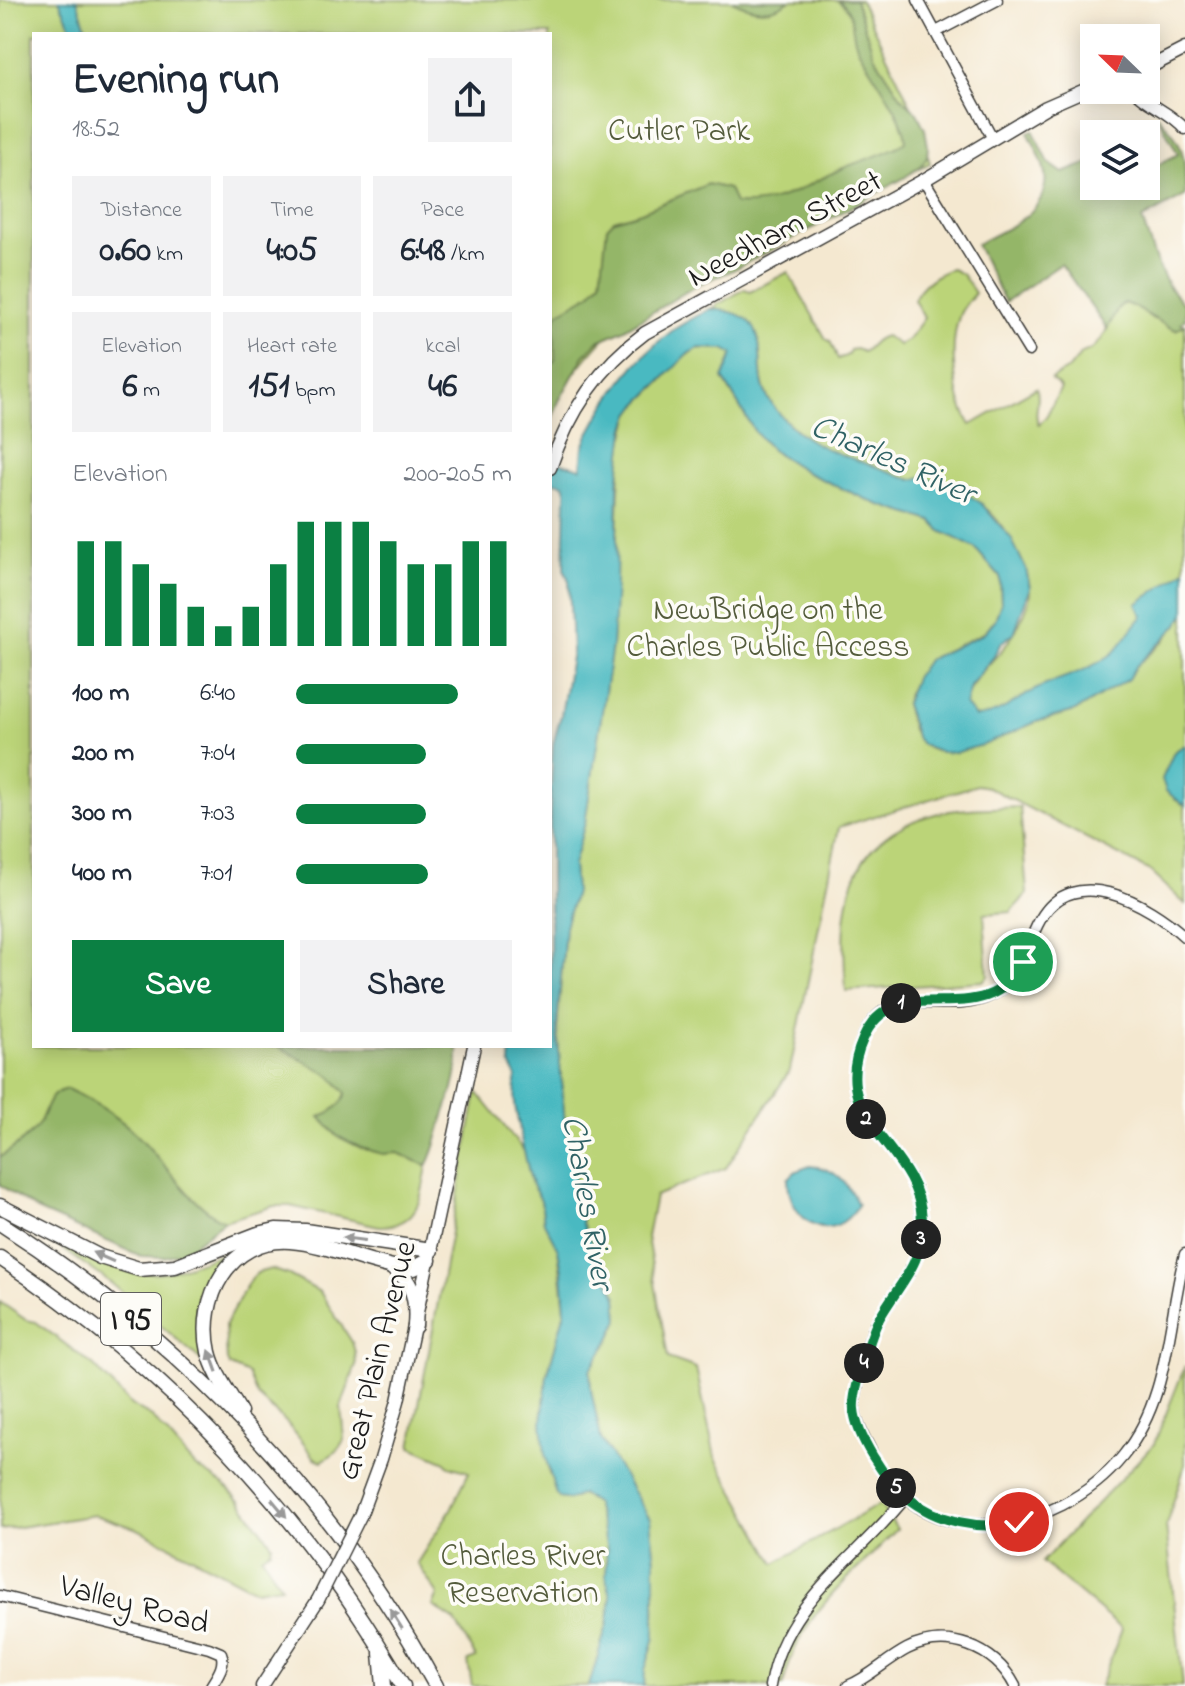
<!DOCTYPE html>
<html lang="en">
<head>
<meta charset="utf-8">
<style>
  body { margin:0; font-family:"Indie Flower",sans-serif; background:#f2f2f3; color:#1f2937; height:100vh; display:flex; flex-direction:column; font-size:30px; white-space:nowrap }
  * { box-sizing:border-box; margin:0 }
  p { font-size:26px; color:#747a83 }
  .icon { flex:none; width:44px; height:44px; fill:none; stroke:currentColor; stroke-width:2; stroke-linecap:round; stroke-linejoin:round }
  .map { position:relative; flex:1; overflow:hidden }
  .side { position:absolute; left:32px; top:32px; width:520px; height:1016px; display:flex; flex-direction:column; background:#fff; border-radius:0px; box-shadow:0 4px 20px #0003 }
  .side>* { flex:none }
  .needle { width:52px; rotate:293deg }
  .fabs { position:absolute; left:1080px; top:24px; display:grid; gap:16px }
  .fabs a { display:grid; place-items:center; width:80px; height:80px; border-radius:0px; background:#fff; box-shadow:0 4px 20px #0003; font-size:40px }
  .pin { position:absolute; display:grid; place-items:center; width:68px; height:68px; color:#fff; margin:-34px; border:4px solid #fff; border-radius:50%; box-shadow:0 2px 8px #0007 }
  .km { position:absolute; width:40px; height:40px; margin:-20px; border-radius:50%; background:#222; color:#fff; font-size:22px; line-height:40px; text-align:center }
  .round { display:grid; place-items:center; flex:none; width:84px; height:84px; border-radius:0px; background:#f2f2f3 }
  .summary { display:flex; align-items:center; justify-content:space-between; height:136px; padding:0 40px }
  h1 { font-size:44px; font-weight:700; line-height:60px }
  .metrics { display:grid; grid-template-columns:repeat(3,1fr); gap:12px; height:136px; padding:8px 40px }
  .metrics div { display:grid; align-content:center; border-radius:0px; background:#f2f2f3; text-align:center }
  .metrics b { font-size:34px; font-weight:700 }
  .metrics small { font-size:22px; font-weight:400 }
  .metrics p { font-size:22px }
  .chart { height:224px; padding:16px 40px }
  .chart p { display:flex; justify-content:space-between }
  .chart svg { width:100%; height:144px; margin-top:8px; stroke:#0b8043; stroke-width:6 }
  .primary-button { display:flex; gap:16px; margin-top:auto; padding:16px 40px }
  .primary-button a { flex:1; height:92px; border-radius:0px; background:#0b8043; color:#fff; font-size:32px; font-weight:700; line-height:92px; text-align:center }
  .primary-button a+a { background:#f2f2f3; color:#1f2937 }
  ul { padding:0 40px; list-style:none; font-size:26px }
  li { display:grid; grid-template-columns:128px 96px 1fr; align-items:center; height:60px }
  li i { height:20px; border-radius:10px; background:#0b8043 }
  .map>svg:first-child { display:block }
  .green { fill:#bbd478; stroke:#6c784a; stroke-width:2 }
  .forest { fill:#94b668; stroke:#586942; stroke-width:2 }
  .water { fill:#4ab9c1; stroke:#336a6e; stroke-width:2 }
  .lines { fill:none; stroke-linecap:round; stroke-linejoin:round }
  .minor-casing { stroke:#3c3b37; stroke-width:13 }
  .major-casing { stroke:#3c3b37; stroke-width:15 }
  .highway-casing { stroke:#3c3b37; stroke-width:17 }
  .minor { stroke:#fff; stroke-width:10 }
  .major { stroke:#fff; stroke-width:12 }
  .highway { stroke:#fff; stroke-width:14 }
  .major-bridge-casing { stroke:#3c3b37; stroke-width:15; stroke-linecap:butt }
  .major-bridge { stroke:#fff; stroke-width:12 }
  .oneway { fill:#999 }
  .route-casing { stroke:#fff; stroke-width:16 }
  .route { stroke:#0b8043; stroke-width:10 }
  .labels { text-anchor:middle; stroke-width:7; stroke-linejoin:round; paint-order:stroke }
  .shield { fill:#fdfcf7; stroke:#605f5e; stroke-width:2 }
  .shield-label { font-size:30px; font-weight:bold; fill:#1c1c1c }
  .park-label { font-size:32px; fill:#545c3c; stroke:#fdfcf7 }
  .street-label { font-size:32px; fill:#1c1c1c; stroke:#fdfcf7 }
  .water-label { font-size:34px; font-style:italic; fill:#316366; stroke:#fdfcf7 }
</style>
</head>
<body>
<div class="map">
<svg width="1185" height="1686" viewBox="0 0 1185 1686">
  <rect width="100%" height="100%" fill="#fdfcf7"/>
  <filter id="ink" filterUnits="userSpaceOnUse"><feTurbulence type="fractalNoise" baseFrequency=".0125" numOctaves="2"/><feDisplacementMap in="SourceGraphic" scale="16" xChannelSelector="R" yChannelSelector="G"/><feConvolveMatrix kernelMatrix="1 2 1 2 8 2 1 2 1" color-interpolation-filters="sRGB"/></filter>
  <filter id="wash" filterUnits="userSpaceOnUse"><feTurbulence type="fractalNoise" baseFrequency=".006" numOctaves="4" result="noise"/><feDisplacementMap in="SourceGraphic" scale="32" xChannelSelector="R" yChannelSelector="G"/><feGaussianBlur stdDeviation="1.8" result="paint"/><feColorMatrix in="noise" values="0 0 0 0 0 0 0 0 0 0 0 0 0 0 0 0 0 1.4 0 .05"/><feComposite in="paint" operator="in"/></filter>
  <g filter="url(#wash)">
    <rect width="100%" height="100%" fill="#f4e8d0"/>
    <g class="green">
      <path d="M0,0h860l56,116 14,47 -314,163c-26,26 -48,52 -66,85v-377h-516v1012h422l-39,115 10,5c-6,32 -8,61 -48,60l-89,-20h-16l-50,15 -224,-53z"/>
      <path d="M952,269l10,5 13,19c-5,6 -12,14 -15,21 -12,32 -6,84 11,111l65,-37c6,12 -4,24 3,37l8,-10 14,-27 -10,-9 18,-10 13,-16 10,-4 9,-9 18,-33 5,-4 14,5 15,11 32,6v245l-39,29c-2,58 -75,77 -117,96 -16,7 -28,19 -45,22 -50,2 6,-54 17,-66 11,-13 29,-42 29,-59 0,-26 -29,-75 -51,-89 -13,-8 -32,-11 -47,-16 -35,-12 -70,-24 -105,-35 -23,-15 -55,-37 -63,-64 -5,-16 -2,-34 -6,-51l-42,-28h-6l35,-20 5,3 38,-20 38,67 4,2 8,18 10,-4 2,-5 6,-1 7,3c9,-6 10,-13 22,-16l14,9 9,-5 16,-22 -10,-18c5,-14 24,-28 38,-31z"/>
      <path d="M699,348l25,1 10,4 -11,26 32,53 17,18 36,23 69,31 55,17 9,10 34,17 25,29 1,26 -6,17 -12,13 -56,27 -19,33 -3,11 7,26 10,15 10,5 9,2 55,-13 40,-17 39,-11 52,-32 8,-12 28,-25 22,-28v131l-11,7 -8,39 19,15v98l-35,-33 -162,-84 -11,-2 -138,42 -49,243 -64,98 -71,28 -8,41 21,121 28,10 19,89 60,106 105,-59 17,25c-47,51 -99,84 -114,157h-139l1,-16 10,-33v-77l-5,-40 -49,-81 -10,-49 -1,-20 19,-29 10,-22 -2,-22 -35,-74 -3,-33 -6,-17 -8,-48 -8,-97 8,-102 10,-34 -2,-27 12,-43 27,-176 9,-196 10,-36 8,-11 22,-21 18,-22z"/>
      <path d="M1020,807l7,87 -16,18 -27,2 4,62 -5,5 -137,10c-5,-80 -6,-152 89,-177 26,-7 58,-5 85,-7z"/>
      <polygon points="477,1092 524,1151 532,1185 541,1200 544,1222 558,1249 565,1311 547,1376 542,1422 549,1474 573,1499 581,1494 595,1503 607,1547 606,1568 611,1597 608,1622 589,1686 472,1686 468,1661 476,1658 455,1621 433,1606 438,1595 417,1563 451,1509 469,1472 449,1466 446,1462 411,1447"/>
      <path d="M65,1245c82,42 92,32 175,2 -39,42 -40,54 -36,110l-3,3 -90,-77 -48,-34z"/>
      <polygon points="271,1269 289,1275 320,1292 352,1342 355,1352 356,1365 341,1407 344,1440 337,1451 322,1461 315,1458 287,1423 257,1396 248,1374 230,1366 227,1361 225,1325 249,1281 257,1273"/>
      <polygon points="0,1302 26,1320 36,1322 94,1366 132,1406 152,1417 195,1466 224,1485 240,1501 272,1544 271,1550 262,1556 281,1586 255,1590 138,1529 95,1515 0,1530"/>
      <polygon points="1185,1366 1185,1465 1166,1525 1183,1686 1100,1686 1122,1629 1042,1562 1154,1444"/>
    </g>
    <g class="forest">
      <path d="M730,0h60c-20,15 -38,11 -60,0z"/>
      <path d="M837,0h18l19,55 28,43 14,13 9,18 3,17 -1,10 -5,9 -18,13 -82,45 -91,48 -32,13 -76,46 -25,11 -14,15 -25,45 -9,23v-59l5,-5 -1,-36 4,-11 32,-19 11,-13 6,-54 7,-7 27,-8 67,-28 21,5 6,15c47,2 66,-17 106,-35 21,-9 45,-15 65,-27 0,-25 -35,-69 -48,-94 -9,-17 -1,-37 -21,-48z"/>
      <path d="M1157,115c28,30 28,37 28,81l-43,23 14,42 13,26 16,19v13l-4,4 4,2 -9,5c-19,-7 -33,-21 -52,-27l-5,4 -12,22 -46,-65 -56,38 -29,-58c25,-13 65,-27 69,-59 3,-17 -10,-38 -17,-53l5,-2 16,33 14,10 31,-12v25h52v-15l32,-17z"/>
      <path d="M277,1046h181c1,24 -4,42 -12,64 -7,19 -9,38 -19,56l-29,-13 -15,1 -22,-6 -24,-12 -17,-19c12,-5 22,-11 26,-24l-15,-17z"/>
      <path d="M67,1089c26,12 53,28 73,49 23,23 55,71 84,83l-40,31 -20,5 -23,-1 -102,-45 -39,-26v-28c13,-8 26,-18 36,-29 11,-15 9,-35 31,-39z"/>
    </g>
    <g class="water">
      <polygon points="59,0 77,0 88,34 74,34"/>
      <path d="M710,309c74,4 37,56 59,91 37,56 88,56 143,80l10,-3 35,11 24,15 30,35 15,31 4,19 -16,45 -13,10 -9,16 -22,27 -5,19 10,12c27,-1 44,-21 68,-31 25,-11 45,-15 69,-32 9,-8 22,-29 31,-38l-6,-12 48,-34v44l-9,13 -41,40 -7,12 -53,32 -39,11 -50,22 -32,9 -13,-1 -19,-7 -5,-6 -12,-35 10,-26 12,-18 56,-26 12,-14 6,-17 -1,-26 -25,-29 -34,-17 -9,-10 -55,-17 -69,-31 -36,-23 -17,-18 -32,-54 10,-24 -9,-5 -25,-1 -10,5 -50,50 -8,11 -6,16 -7,54 -2,100 -4,62 -27,177 -12,42 2,27 -10,34 -8,102 8,97 8,48 6,17 3,33 35,74 2,22 -10,22 -19,29 1,20 10,49 49,80 5,41v77l-10,33 -1,16h-55l19,-64 3,-25 -5,-21 1,-28 -12,-45 -14,-9 -11,6 -11,-2 -4,-6 -10,-37 -3,-33 5,-46 18,-65 -3,-41 -4,-21 -14,-27 -3,-22 -9,-15 -10,-42 -7,-38 1,-29 -6,-12 1,-18h39v-237l3,-65 8,-29 11,-64 -3,-70 -5,-12 2,-78 -2,-7 -14,-3v-21l31,8 2,-20 4,-11c22,-41 47,-78 85,-106 12,-9 26,-15 38,-22z"/>
      <polygon points="1185,745 1185,806 1166,791 1162,779 1174,752"/>
      <path d="M810,1166c26,2 37,16 48,39 -26,44 -70,16 -70,-26l8,-8z"/>
    </g>
  </g>
  <g filter="url(#ink)">
    <g class="lines">
      <g class="minor-casing">
        <g id="minor">
          <polyline points="918,0 993,139"/>
          <polyline points="936,32 997,0"/>
          <path d="M1134,90c15,16 37,22 51,39"/>
          <polyline points="924,180 1029,351"/>
          <path d="M1185,937c-37,-34 -112,-76 -145,-17 -16,28 -16,59 -48,75 -51,26 -109,-23 -133,54 -24,76 55,97 62,163 6,56 -26,72 -46,115 -11,23 -16,51 -21,76 0,16 9,32 16,46 48,111 187,88 253,7 47,-58 44,-132 62,-202"/>
          <path d="M0,1596l209,52 12,5c5,12 -4,23 -10,33"/>
          <path d="M770,1686c13,-84 87,-127 136,-189"/>
          <path d="M848,1686c22,-9 38,-26 59,-37 40,-20 88,-2 108,37"/>
        </g>
      </g>
      <g class="major-casing">
        <g id="major">
          <polyline points="1146,69 1185,49"/>
          <path d="M550,468c18,-54 49,-101 95,-135l279,-153 122,-73 48,-21"/>
          <polyline points="360,1516 381,1459 398,1401 474,1046"/>
          <polyline points="262,1686 318,1600"/>
        </g>
      </g>
      <g class="highway-casing">
        <g id="highway">
          <polyline points="0,1206 100,1257 139,1269 175,1266 258,1234 276,1230 305,1231 431,1250"/>
          <path d="M0,1223c180,115 334,275 436,463"/>
          <path d="M0,1258c165,109 305,256 403,428"/>
          <path d="M392,1268c22,12 25,34 23,58"/>
          <path d="M240,1412c-11,-19 -26,-39 -31,-60 -12,-53 20,-115 81,-111 38,3 75,22 113,28l11,-1 15,-8"/>
          <polyline points="381,1653 384,1686"/>
        </g>
      </g>
      <use href="#minor" class="minor"/>
      <use href="#major" class="major"/>
      <use href="#highway" class="highway"/>
      <g class="major-bridge-casing">
        <polyline id="major-bridge" points="318,1600 360,1516"/>
      </g>
      <use href="#major-bridge" class="major-bridge"/>
    </g>
    <defs><path id="oneway-solid" d="M-6-.8H1V-3.2L6.5 0L1 3.2V.8H-6Z" transform="scale(2)"/></defs>
    <g class="oneway">
      <use href="#oneway-solid" transform="translate(354 1239) rotate(-172)"/>
      <use href="#oneway-solid" transform="translate(103 1257) rotate(-156)"/>
      <use href="#oneway-solid" transform="translate(213 1361) rotate(-110)"/>
      <use href="#oneway-solid" transform="translate(279 1508) rotate(50)"/>
      <use href="#oneway-solid" transform="translate(396 1619) rotate(-122)"/>
    </g>
  </g>
  <g class="lines" filter="url(#ink)">
    <g class="route-casing">
      <path id="route" d="M1019,1522c-40,9 -82,0 -114,-26 -20,-16 -49,-61 -51,-87 -2,-16 18,-78 26,-92 20,-35 44,-53 42,-98 -4,-74 -96,-97 -59,-180 32,-75 122,0 160,-77"/>
    </g>
    <use href="#route" class="route"/>
  </g>
  <g class="labels">
    <rect class="shield" x="101" y="1293" width="60" height="52" rx="6"/>
    <g class="shield-label">
      <text x="131" y="1329">I 95</text>
    </g>
    <g class="park-label">
      <text x="679" y="140">Cutler Park</text>
      <text x="768" y="619">NewBridge on the<tspan x="768" dy="37">Charles Public Access</tspan></text>
      <text x="523" y="1565">Charles River<tspan x="523" dy="37">Reservation</tspan></text>
    </g>
    <g class="street-label">
      <text transform="translate(784 227) rotate(-28)" y="11">Needham Street</text>
      <text transform="translate(375 1360) rotate(-76)" y="11">Great Plain Avenue</text>
      <text transform="translate(135 1603) rotate(15)" y="11">Valley Road</text>
    </g>
    <g class="water-label">
      <text transform="translate(894 458) rotate(24)" y="12">Charles River</text>
      <text transform="translate(590 1202) rotate(80)" y="12">Charles River</text>
    </g>
  </g>
</svg>
<div class="fabs">
<a><svg class="needle" viewBox="-14 -14 28 28"><path d="M0-13l5 13h-10z" fill="#e53935"/><path d="M0 13l5-13h-10z" fill="#747a83"/></svg></a>
<a><svg class="icon" aria-label="layers" viewBox="0 0 24 24"><path d="M12 4l9 5-9 5-9-5zM3 14l9 5 9-5"/></svg></a>
</div>
<div class="pin" style="left:1023px;top:962px;background:#1e9e55"><svg class="icon" aria-label="arrive" viewBox="0 0 24 24"><path d="M6 21V4h12l-3 4 3 4H6"/></svg></div>
<div class="pin" style="left:1019px;top:1522px;background:#d93025"><svg class="icon" aria-label="check" viewBox="0 0 24 24"><path d="M5 12l5 5 9-10"/></svg></div>
<b class="km" style="left:901px;top:1003px">1</b>
<b class="km" style="left:866px;top:1119px">2</b>
<b class="km" style="left:921px;top:1239px">3</b>
<b class="km" style="left:864px;top:1363px">4</b>
<b class="km" style="left:896px;top:1488px">5</b>
<section class="side">
<div class="summary"><div><h1>Evening run</h1><p>18:52</p></div><a class="round"><svg class="icon" aria-label="share" viewBox="0 0 24 24"><path d="M12 15V3M7 8l5-5 5 5M5 13v7h14v-7"/></svg></a></div>
<div class="metrics">
<div><p>Distance</p><b>0.60<small> km</small></b></div>
<div><p>Time</p><b>4:05</b></div>
<div><p>Pace</p><b>6:48<small> /km</small></b></div>
</div>
<div class="metrics">
<div><p>Elevation</p><b>6<small> m</small></b></div>
<div><p>Heart rate</p><b>151<small> bpm</small></b></div>
<div><p>kcal</p><b>46</b></div>
</div>
<div class="chart"><p><span>Elevation</span>200–205 m</p>
<svg viewBox="0 0 160 44" preserveAspectRatio="none"><path d="M5 44V12M15 44V12M25 44V19M35 44V25M45 44V32M55 44V38M65 44V32M75 44V19M85 44V6M95 44V6M105 44V6M115 44V12M125 44V19M135 44V19M145 44V12M155 44V12"/></svg>
</div>
<ul>
<li><b>100 m</b>6:40<i style="width:75%"></i></li>
<li><b>200 m</b>7:04<i style="width:60%"></i></li>
<li><b>300 m</b>7:03<i style="width:60%"></i></li>
<li><b>400 m</b>7:01<i style="width:61%"></i></li>
</ul>
<div class="primary-button"><a>Save</a><a>Share</a></div>
</section>
</div>
</body>
</html>
